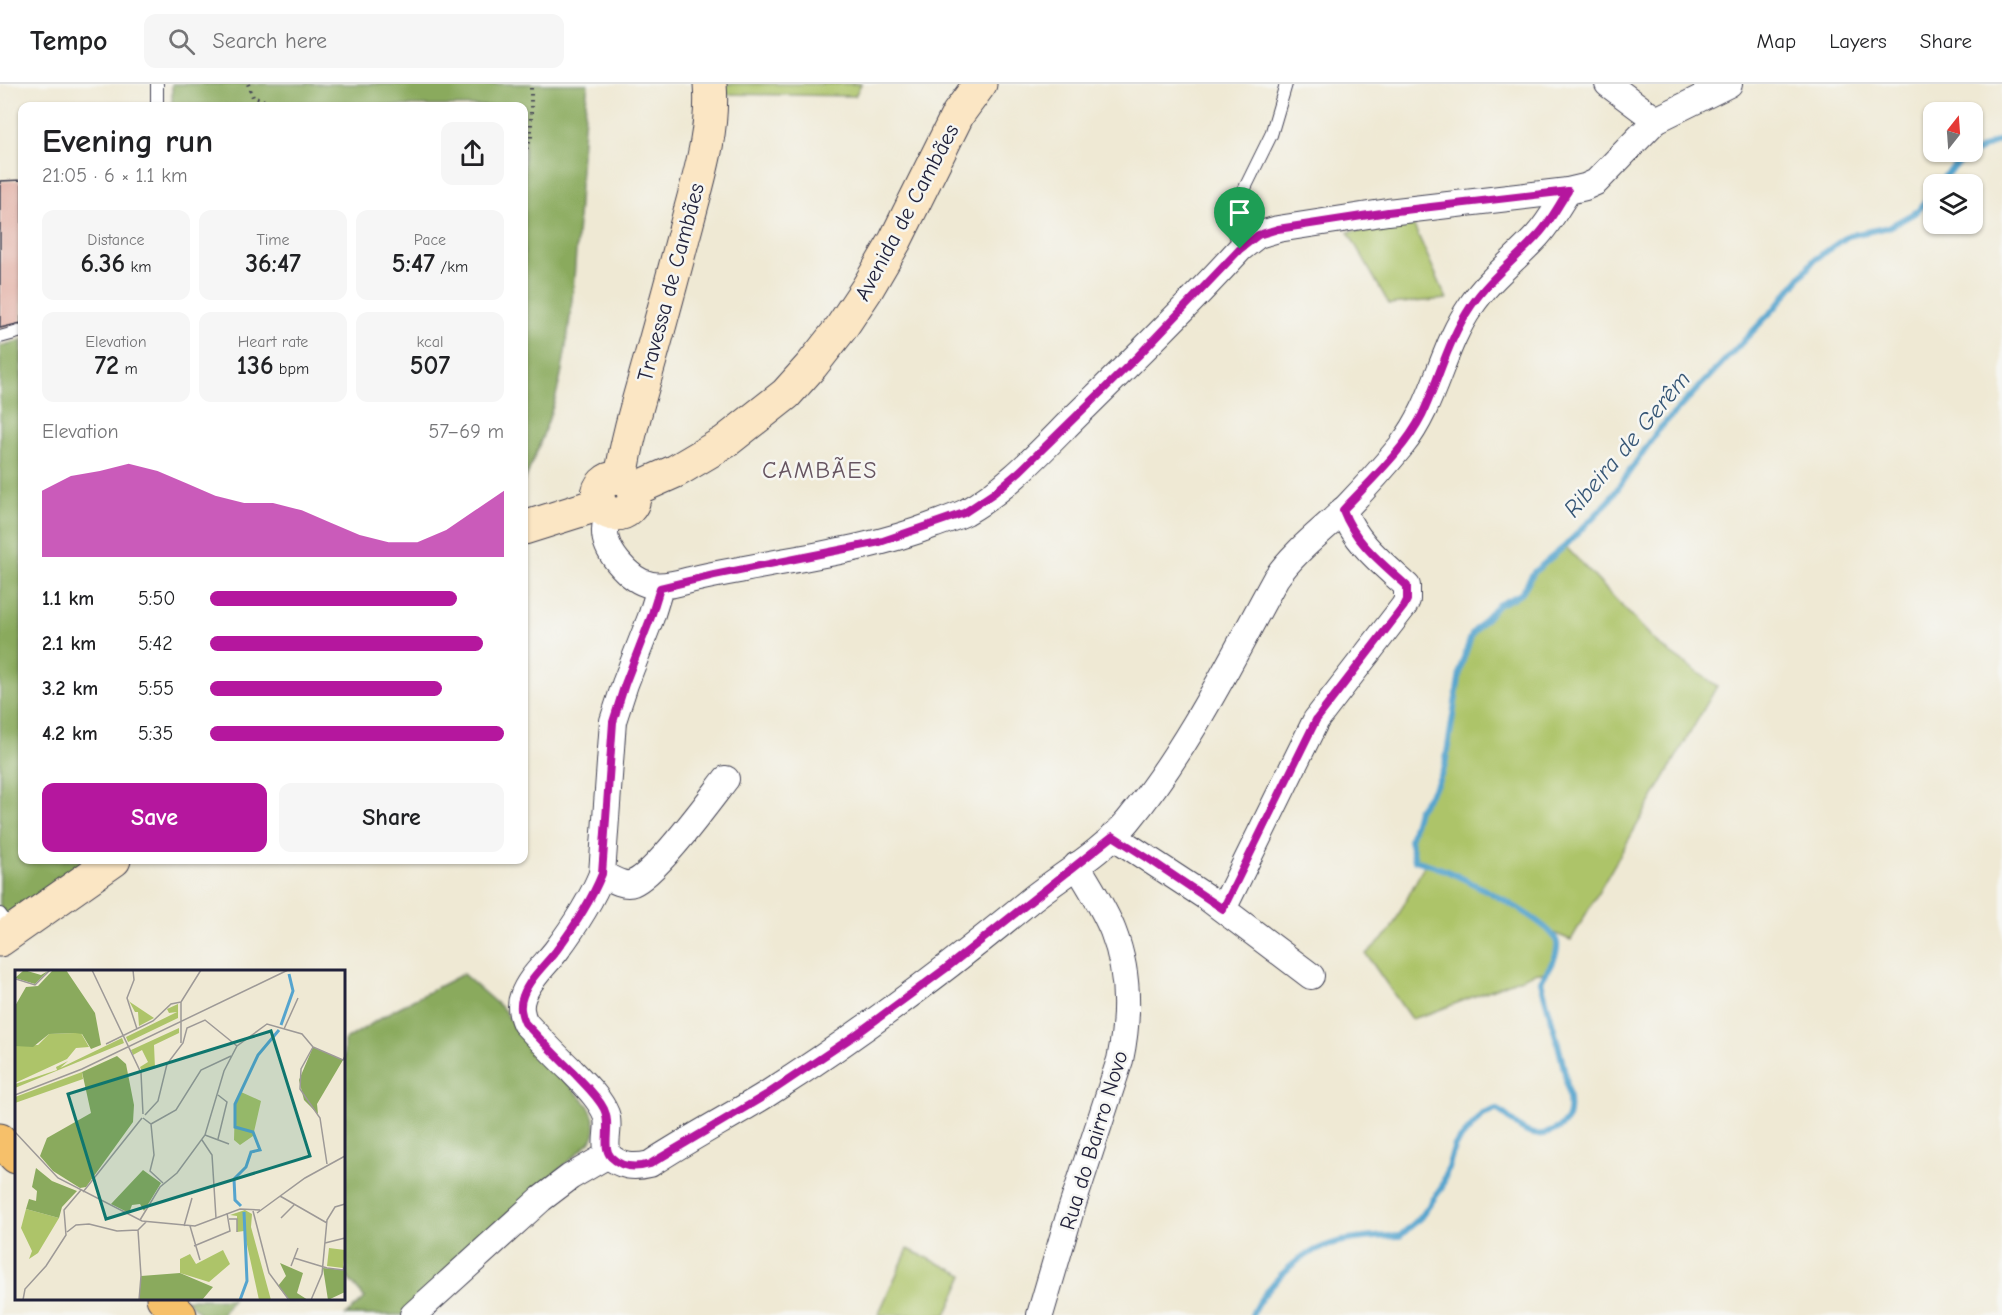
<!DOCTYPE html>
<html lang="en">
<head>
<meta charset="utf-8">
<style>
  body { margin:0; font-family:"Comic Neue",sans-serif; background:#f6f6f6; color:#202124; height:100vh; display:flex; flex-direction:column; font-size:22px; white-space:nowrap }
  * { box-sizing:border-box; margin:0 }
  p { font-size:20px; color:#757577 }
  .icon { flex:none; width:33px; height:33px; fill:none; stroke:currentColor; stroke-width:2; stroke-linecap:round; stroke-linejoin:round }
  .map { position:relative; flex:1; overflow:hidden }
  .details { position:absolute; left:18px; top:18px; width:510px; height:762px; display:flex; flex-direction:column; background:#fff; border-radius:12px; box-shadow:0 2px 4px #0004 }
  .details>* { flex:none }
  .needle { width:39px; rotate:17deg }
  .buttons { position:absolute; left:1923px; top:18px; display:grid; gap:12px }
  .buttons a { display:grid; place-items:center; width:60px; height:60px; border-radius:12px; background:#fff; box-shadow:0 2px 4px #0004; font-size:30px }
  .pin { position:absolute; display:grid; place-items:center; width:51px; height:51px; color:#fff; margin:-62px -26px; border-radius:50% 50% 50% 0; rotate:-45deg; box-shadow:0 0 6px #0007 }
  .pin .icon { rotate:45deg }
  .round { display:grid; place-items:center; flex:none; width:63px; height:63px; border-radius:12px; background:#f6f6f6 }
  .overview { display:flex; align-items:center; justify-content:space-between; height:102px; padding:0 24px }
  h1 { font-size:33px; font-weight:700; line-height:45px }
  .metrics { display:grid; grid-template-columns:repeat(3,1fr); gap:9px; height:102px; padding:6px 24px }
  .metrics div { display:grid; align-content:center; border-radius:12px; background:#f6f6f6; text-align:center }
  .metrics b { font-size:26px; font-weight:700 }
  .metrics small { font-size:16px; font-weight:400 }
  .metrics p { font-size:16px }
  .chart { height:168px; padding:12px 24px }
  .chart p { display:flex; justify-content:space-between }
  .chart svg { width:100%; height:108px; margin-top:6px; fill:#b5179e; opacity:.7 }
  .cta { display:flex; gap:12px; margin-top:auto; padding:12px 24px }
  .cta a { flex:1; height:69px; border-radius:12px; background:#b5179e; color:#fff; font-size:24px; font-weight:700; line-height:69px; text-align:center }
  .cta a+a { background:#f6f6f6; color:#202124 }
  ul { padding:0 24px; list-style:none; font-size:20px }
  li { display:grid; grid-template-columns:96px 72px 1fr; align-items:center; height:45px }
  li i { height:15px; border-radius:8px; background:#b5179e }
  header { display:flex; align-items:center; gap:36px; box-sizing:border-box; height:84px; padding:0 30px; background:#fff; border-bottom:2px solid #e0e0e0 }
  header strong { font-size:28px }
  nav { display:flex; gap:33px; margin-inline-start:auto; font-size:21px }
  .search { width:420px; height:54px; background:#f6f6f6; display:flex; align-items:center; gap:15px; box-sizing:border-box; padding:0 21px; border-radius:12px; color:#757577; font-size:22px }
  .map>svg:first-child { display:block }
  .green { fill:#adc469; stroke:#687352; stroke-width:1.5 }
  .forest { fill:#8aaa5d; stroke:#56664c; stroke-width:1.5 }
  .lines { fill:none; stroke-linecap:round; stroke-linejoin:round }
  .stream { stroke:#55a4ce; stroke-width:6 }
  .building { fill:#e3b0a6 }
  .lane-casing { stroke:#414052; stroke-width:14 }
  .street-casing { stroke:#414052; stroke-width:28 }
  .secondary-casing { stroke:#414052; stroke-width:35 }
  .primary-casing { stroke:#414052; stroke-width:35 }
  .path { stroke:#414052; stroke-width:4; stroke-dasharray:1.5 4.5; stroke-linecap:butt }
  .lane { stroke:#fff; stroke-width:12 }
  .street { stroke:#fff; stroke-width:26 }
  .secondary { stroke:#fbe6c4; stroke-width:33 }
  .primary { stroke:#f6c06b; stroke-width:33 }
  .route-casing { stroke:#fff; stroke-width:12 }
  .route { stroke:#b5179e; stroke-width:8 }
  .labels { text-anchor:middle; stroke-width:5; stroke-linejoin:round; paint-order:stroke }
  .street-label { font-size:22px; fill:#22223b; stroke:#f6f6f2 }
  .water-label { font-size:24px; font-style:italic; fill:#365676; stroke:#f6f6f2 }
  .neighbourhood-label { font-size:24px; letter-spacing:1.5px; fill:#665460; stroke:#f6f6f2 }
  .inset-river { fill:none; stroke:#55a4ce; stroke-width:3 }
  .inset-road { fill:none; stroke:#9d9997; stroke-width:1.5 }
  .view { fill:#0f766e; fill-opacity:0.15; stroke:#0f766e; stroke-width:3 }
  .inset-edge { fill:none; stroke:#22223b; stroke-width:3 }
</style>
</head>
<body>
<header>
<strong>Tempo</strong>
<div class="search"><svg class="icon" aria-label="search" viewBox="0 0 24 24"><circle cx="10" cy="10" r="6"/><path d="M15 15l6 6"/></svg>Search here</div>
<nav><a>Map</a><a>Layers</a><a>Share</a></nav>
</header>
<div class="map">
<svg width="2002" height="1231" viewBox="0 0 2002 1231">
  <rect width="100%" height="100%" fill="#f6f6f2"/>
  <filter id="ink" filterUnits="userSpaceOnUse"><feTurbulence type="fractalNoise" baseFrequency=".0167" numOctaves="2"/><feDisplacementMap in="SourceGraphic" scale="12" xChannelSelector="R" yChannelSelector="G"/><feConvolveMatrix kernelMatrix="1 2 1 2 8 2 1 2 1" color-interpolation-filters="sRGB"/></filter>
  <filter id="wash" filterUnits="userSpaceOnUse"><feTurbulence type="fractalNoise" baseFrequency=".008" numOctaves="4" result="noise"/><feDisplacementMap in="SourceGraphic" scale="24" xChannelSelector="R" yChannelSelector="G"/><feGaussianBlur stdDeviation="1.35" result="paint"/><feColorMatrix in="noise" values="0 0 0 0 0 0 0 0 0 0 0 0 0 0 0 0 0 1.4 0 .05"/><feComposite in="paint" operator="in"/></filter>
  <g filter="url(#wash)">
    <rect width="100%" height="100%" fill="#efe9d4"/>
    <g class="green">
      <polygon points="721,0 861,0 855,12 722,10"/>
      <polygon points="1414,142 1447,215 1389,220 1348,148"/>
      <path d="M1565,462l94,99 58,41 -146,254 -20,-8c11,18 4,24 -5,41l-9,-1 -106,41 -20,6 -45,-65 24,-23 35,-67 -10,-4 -5,-20 8,-30 19,-26 8,-18 16,-100 11,-32 26,-29 23,-11 13,-22z"/>
      <polygon points="908,1165 964,1191 946,1231 878,1231"/>
    </g>
    <g class="forest">
      <path d="M172,0h416c-11,94 -8,192 -26,286 -7,38 -23,77 -38,112v-376h-352z"/>
      <polygon points="22,256 22,776 89,776 0,840 0,262"/>
      <path d="M463,890l41,36 12,18 72,77c7,13 11,25 2,37l-106,95 -82,78h-56l19,-17 -21,-24v-233l48,-30z"/>
      <polygon points="185,1215 232,1215 222,1231 202,1231"/>
    </g>
    <g class="lines">
      <g class="stream">
        <path d="M1938,100c15,-20 41,-35 64,-45"/>
        <path d="M1252,1231c4,-12 13,-21 21,-31 36,-43 75,-47 127,-48l21,-19 21,-30 13,-42 28,-31 13,-5c16,8 20,21 37,25 12,2 31,-5 35,-17 8,-22 -21,-108 -27,-136 6,-11 18,-25 16,-38 -2,-20 -95,-66 -115,-74 -9,-4 -18,-6 -27,-9l-5,-20 8,-30 19,-26 8,-18 16,-100 11,-32 26,-29 23,-11 13,-22 31,-26 44,-45 50,-72 117,-122 38,-47 34,-24 41,-9 29,-16 16,-21"/>
      </g>
    </g>
    <g id="blocks">
      <polygon class="building" points="22,96 22,233 21,233 21,239 0,244 0,97"/>
    </g>
  </g>
  <g filter="url(#ink)">
    <use href="#blocks" fill-opacity="0" stroke="#414052" stroke-width="1.5"/>
    <g class="lines">
      <g class="lane-casing">
        <g id="lane">
          <polyline points="157,0 157,22"/>
          <polyline points="1240,165 1235,149 1234,132 1242,110 1271,51 1286,0"/>
          <polyline points="0,253 22,247"/>
          <polyline points="0,830 12,846"/>
        </g>
      </g>
      <g class="street-casing">
        <g id="street">
          <polyline points="1608,0 1656,36"/>
          <path d="M610,429c-10,18 -4,34 8,49 23,28 40,27 72,18 16,-4 32,-7 49,-10 64,-13 132,-21 194,-45 11,-4 23,-8 33,-13 42,-24 75,-61 109,-95 56,-55 112,-110 165,-168l18,-14 20,-6 110,-17 180,-21 17,-4 11,-5 60,-62 73,-36"/>
          <polyline points="1113,752 1209,815 1311,892"/>
          <path d="M602,790c8,4 22,13 31,9 22,-8 76,-82 93,-104"/>
          <path d="M1223,825l93,-189 88,-114 3,-6v-14c-26,-24 -51,-43 -64,-76"/>
          <path d="M608,1071c13,12 26,13 42,9 38,-25 78,-46 117,-70 93,-59 181,-126 266,-196 32,-25 69,-46 95,-77 60,-73 103,-161 148,-243 19,-27 45,-46 68,-68 20,-21 40,-43 58,-65 33,-41 39,-96 69,-139 18,-27 44,-46 66,-70 12,-13 21,-30 31,-45"/>
          <path d="M608,1071c-5,-14 3,-28 -2,-41 -7,-17 -23,-31 -35,-44 -16,-15 -31,-31 -46,-47 -4,-9 -6,-17 -2,-27 6,-17 22,-31 33,-45 18,-24 35,-50 46,-77l11,-153 12,-37 26,-67 9,-29"/>
          <polyline points="413,1231 541,1115 570,1093 608,1071"/>
          <path d="M1040,1231l30,-102 50,-153c9,-43 9,-88 -7,-129 -9,-23 -24,-45 -36,-66"/>
        </g>
      </g>
      <g class="secondary-casing">
        <g id="secondary">
          <circle cx="616" cy="412" r="18"/>
          <path d="M621,395c6,-41 18,-80 29,-119 13,-46 25,-92 37,-137 12,-46 27,-91 23,-139"/>
          <polyline points="633,406 676,387 725,358 786,310 812,281 841,244 867,205 895,157 958,30 980,0"/>
          <polyline points="524,444 600,420"/>
          <polyline points="0,856 114,776"/>
        </g>
      </g>
      <g class="primary-casing">
        <g id="primary">
          <polyline points="0,1056 16,1073"/>
          <polyline points="163,1214 180,1231"/>
        </g>
      </g>
      <g class="path">
        <polyline points="248,0 253,13 280,22"/>
        <polyline points="524,70 531,54 531,0"/>
        <polyline points="524,166 525,181 524,185"/>
      </g>
      <use href="#lane" class="lane"/>
      <use href="#street" class="street"/>
      <use href="#secondary" class="secondary"/>
      <use href="#primary" class="primary"/>
    </g>
  </g>
  <g class="lines" filter="url(#ink)">
    <g class="route-casing">
      <path id="route" d="M1568,107c-10,15 -19,33 -31,45 -22,24 -48,43 -66,70 -23,34 -32,73 -49,109 -17,34 -53,67 -79,95 13,34 38,52 64,76v14l-3,6 -88,114 -93,189 -74,-50 -36,-23 -168,133 -91,67 -88,59 -116,69c-13,4 -28,4 -39,-7 -10,-10 1,-32 -7,-48 -7,-14 -20,-25 -30,-36 -17,-16 -33,-33 -49,-50 -4,-9 -6,-17 -2,-27 6,-17 22,-31 33,-45 18,-24 35,-50 46,-77l11,-152 12,-38 26,-67 9,-29 54,-13 166,-33 84,-29 30,-20 26,-22 118,-115 102,-107 18,-14 20,-6 110,-17z"/>
    </g>
    <use href="#route" class="route"/>
  </g>
  <g class="labels">
    <g class="street-label">
      <text transform="translate(906 128) rotate(-62)" y="8">Avenida de Cambães</text>
      <text transform="translate(670 198) rotate(-75)" y="8">Travessa de Cambães</text>
      <text transform="translate(1093 1056) rotate(-73)" y="8">Rua do Bairro Novo</text>
    </g>
    <g class="water-label">
      <text transform="translate(1627 360) rotate(-50)" y="8">Ribeira de Gerêm</text>
    </g>
    <g class="neighbourhood-label">
      <text x="820" y="394">CAMBÃES</text>
    </g>
  </g>
  <g transform="translate(15 886)">
    <rect width="330" height="330" fill="#efe9d4"/>
    <path d="M113,29l2,3 24,16 -15,8 -1,-14h-3zM163,34v14l-50,24 -2,-5 51,-25 -8,1 -2,-4zM164,58v5l-25,12 1,23 -13,4 -2,-5 8,-5 -6,-12 -9,5 -2,-5zM60,63h6l8,14 -13,1 -9,11 -52,24v-37l23,-1 11,-11zM107,68l2,5 -109,45v-4l42,-14 -1,-3 12,-6 -8,7zM67,102l1,7 -68,24v-6zM226,122l20,9 -8,35 -13,9 -6,-5 1,-36zM11,239l33,9 -21,35 -9,6 3,-8 -11,-23zM230,240l7,4 -1,13 20,73h-12l-15,-69 -7,1v-16l-7,-1zM314,278l16,2 -2,18 -16,-2zM208,280l7,14 -21,18 -29,-9v-14l10,-5 6,10z" fill="#adc469"/>
    <path d="M9,0l17,5 7,-4 -13,13 -20,-6zM38,0h13l29,43 6,32 -10,4 -9,-15 -7,-1 -26,1 -16,13 -18,-1v-40l11,-19 12,-1zM298,77l30,13 -26,44 1,10 -14,-14 -5,-20zM102,86l9,8 8,41 -1,17 -47,65 -6,1 -27,-17 -13,-15 7,-18 44,-25 -9,-41zM21,198l16,13 25,10 -15,16 -3,11 -33,-9 3,-10 7,2 1,-10 -5,-4zM128,200l18,13 -17,28 -4,-7 -8,1 -3,8 -18,-9zM265,293l23,10 -6,20 11,7h-19l-11,-14 8,-10zM330,294v28l-17,8 -5,-32 20,2zM165,303l33,14 -11,13h-63l2,-24z" fill="#8aaa5d"/>
    <path class="inset-river" d="M266,55l12,-34 -4,-17M226,236l-6,-6 -1,-21 12,-12 5,-15 9,-2 -7,-18 -18,-5v-23l23,-49 21,-25M225,330l7,-19 -3,-69"/>
    <path class="inset-road" d="M77,0l49,103 2,41M118,0l1,10 -7,18 10,31M1,9l19,6 15,-15M269,59l14,-31M166,73v-41l20,-32M91,74l47,-23 18,-17 10,-2M298,77l-12,22 -1,20 20,29 7,46M298,77l30,13 2,-4M0,125l67,-26 206,-99M203,125l9,7 -9,37M130,145l13,-14 9,-37 16,-21 4,-15 18,-8 32,26M128,148l8,6 25,-14 25,-40 30,-14M136,154l3,31 -4,16 13,12M0,162l43,46 84,43 53,5 45,-17 20,1M190,165l24,9M187,170l10,15 4,63M68,222l59,-74M265,226l47,27M238,241l16,62 20,27M242,243l48,-35 40,-22M266,248l13,-13M214,249h8v13M125,250l20,-33 17,-14 28,-38 19,-64 13,-25 30,-22 35,10 11,13M169,256l8,-28M175,256l10,34M52,262l9,-7 13,-1 28,7 21,-1M310,273l20,-5M179,276l36,-15 -3,-18M279,288l33,10 16,2 2,-6M276,296l7,-18M8,330l2,-11 21,-23 20,-31 -2,-25 17,-20M124,330l2,-24 -3,-46 8,-8M296,330l11,-26 5,-54 8,-13 10,-3"/>
    <path class="view" d="M256,61l39,125 -204,63 -38,-125z"/>
    <rect width="330" height="330" class="inset-edge"/>
  </g>
</svg>
<div class="buttons">
<a><svg class="needle" viewBox="-14 -14 28 28"><path d="M0-13l5 13h-10z" fill="#e53935"/><path d="M0 13l5-13h-10z" fill="#757577"/></svg></a>
<a><svg class="icon" aria-label="layers" viewBox="0 0 24 24"><path d="M12 4l9 5-9 5-9-5zM3 14l9 5 9-5"/></svg></a>
</div>
<div class="pin" style="left:1240px;top:165px;background:#1e9e55"><svg class="icon" aria-label="arrive" viewBox="0 0 24 24"><path d="M6 21V4h12l-3 4 3 4H6"/></svg></div>
<section class="details">
<div class="overview"><div><h1>Evening run</h1><p>21:05 · 6 × 1.1 km</p></div><a class="round"><svg class="icon" aria-label="share" viewBox="0 0 24 24"><path d="M12 15V3M7 8l5-5 5 5M5 13v7h14v-7"/></svg></a></div>
<div class="metrics">
<div><p>Distance</p><b>6.36<small> km</small></b></div>
<div><p>Time</p><b>36:47</b></div>
<div><p>Pace</p><b>5:47<small> /km</small></b></div>
</div>
<div class="metrics">
<div><p>Elevation</p><b>72<small> m</small></b></div>
<div><p>Heart rate</p><b>136<small> bpm</small></b></div>
<div><p>kcal</p><b>507</b></div>
</div>
<div class="chart"><p><span>Elevation</span>57–69 m</p>
<svg viewBox="0 0 160 44" preserveAspectRatio="none"><path d="M0 44V17L10 11L20 9L30 6L40 9L50 14L60 19L70 22L80 22L90 25L100 30L110 35L120 38L130 38L140 33L150 25L160 17V44z"/></svg>
</div>
<ul>
<li><b>1.1 km</b>5:50<i style="width:84%"></i></li>
<li><b>2.1 km</b>5:42<i style="width:93%"></i></li>
<li><b>3.2 km</b>5:55<i style="width:79%"></i></li>
<li><b>4.2 km</b>5:35<i style="width:100%"></i></li>
</ul>
<div class="cta"><a>Save</a><a>Share</a></div>
</section>
</div>
</body>
</html>
